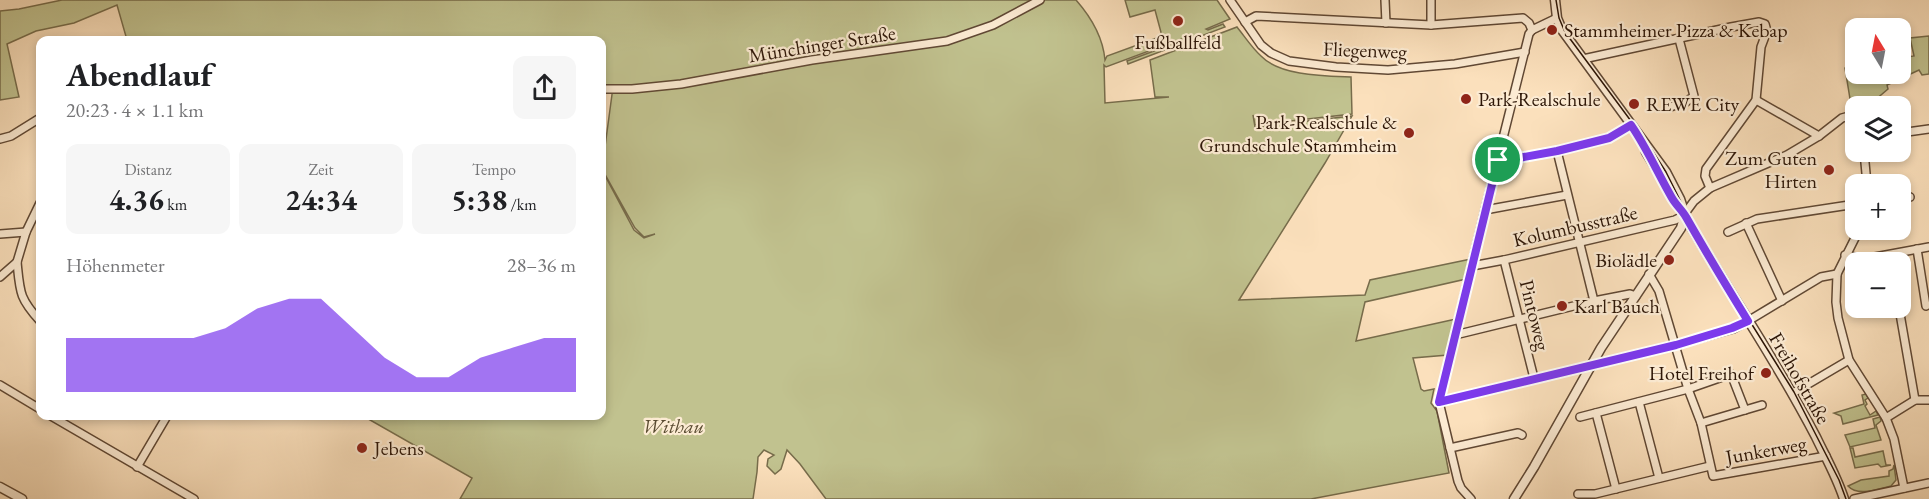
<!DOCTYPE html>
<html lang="de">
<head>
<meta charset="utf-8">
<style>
  body { margin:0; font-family:"EB Garamond",serif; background:#f6f6f6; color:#202124; height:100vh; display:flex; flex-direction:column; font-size:22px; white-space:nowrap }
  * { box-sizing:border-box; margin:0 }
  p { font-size:20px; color:#757577 }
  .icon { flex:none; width:33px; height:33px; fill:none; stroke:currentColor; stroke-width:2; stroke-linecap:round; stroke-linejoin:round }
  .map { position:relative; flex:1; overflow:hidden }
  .details { position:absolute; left:36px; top:36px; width:570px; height:384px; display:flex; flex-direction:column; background:#fff; border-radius:12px; box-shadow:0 3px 9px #0003 }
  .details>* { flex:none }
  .needle { width:39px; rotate:350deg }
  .fabs { position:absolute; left:1845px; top:18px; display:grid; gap:12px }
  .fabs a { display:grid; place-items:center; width:66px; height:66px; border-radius:12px; background:#fff; box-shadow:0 3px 9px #0003; font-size:30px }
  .pin { position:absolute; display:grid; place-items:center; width:51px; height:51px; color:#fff; margin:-26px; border:3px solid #fff; border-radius:50%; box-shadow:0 2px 6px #0007 }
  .round { display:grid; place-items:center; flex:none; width:63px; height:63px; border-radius:12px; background:#f6f6f6 }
  .head { display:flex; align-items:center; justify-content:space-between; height:102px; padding:0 30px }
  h1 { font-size:33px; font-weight:700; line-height:45px }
  .stats { display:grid; grid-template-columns:repeat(3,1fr); gap:9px; height:102px; padding:6px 30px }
  .stats div { display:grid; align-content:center; border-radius:12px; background:#f6f6f6; text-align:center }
  .stats b { font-size:30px; font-weight:700 }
  .stats small { font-size:16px; font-weight:400 }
  .stats p { font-size:16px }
  .chart { height:168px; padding:12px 30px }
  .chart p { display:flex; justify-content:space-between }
  .chart svg { width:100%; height:108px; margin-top:6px; fill:#7c3aed; opacity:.7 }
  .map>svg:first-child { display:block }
  .green { fill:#c1c28f; stroke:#776c4b; stroke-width:1.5 }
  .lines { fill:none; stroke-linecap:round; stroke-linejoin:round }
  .minor-casing { stroke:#604834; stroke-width:10 }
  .tertiary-casing { stroke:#604834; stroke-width:11 }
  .minor { stroke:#fcebd3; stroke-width:7 }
  .tertiary { stroke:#fcebd3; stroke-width:8 }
  .tram { stroke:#2d1607; stroke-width:1.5 }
  .route-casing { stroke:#fff; stroke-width:12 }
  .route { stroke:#7c3aed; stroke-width:8 }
  .poi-dot { fill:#8f2418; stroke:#fcebd3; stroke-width:2 }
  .labels { text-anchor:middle; stroke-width:4.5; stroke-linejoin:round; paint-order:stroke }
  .poi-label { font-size:20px; fill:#2d1607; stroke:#fcebd3; text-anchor:start }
  .street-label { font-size:20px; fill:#2d1607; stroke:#fcebd3 }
  .park-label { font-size:20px; font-style:italic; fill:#594a30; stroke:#fcebd3 }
</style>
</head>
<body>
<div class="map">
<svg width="1929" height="499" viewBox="0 0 1929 499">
  <rect width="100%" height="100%" fill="#fbe0bc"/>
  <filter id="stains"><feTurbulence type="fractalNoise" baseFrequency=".00333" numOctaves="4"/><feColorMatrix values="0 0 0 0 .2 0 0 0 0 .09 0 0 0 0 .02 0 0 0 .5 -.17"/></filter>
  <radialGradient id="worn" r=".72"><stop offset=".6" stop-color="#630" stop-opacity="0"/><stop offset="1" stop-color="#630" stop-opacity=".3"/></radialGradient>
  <g class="green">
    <path d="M62,0h1014c15,17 27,38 29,60l2,-4 55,-20 -7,-26 -25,7 -5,-17h92l13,19 -24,10 2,1 15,-6 2,3 -97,37 -1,-3 54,-20v-2l-75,28 -2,-2 1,38 64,-6h-14l-5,-37 87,-33c8,10 15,21 24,29 19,20 64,20 90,21l1,37 -97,11 -2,-10 2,12 97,-11 -27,47 -86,137 126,-5 5,-15 101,-21 -5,20 -101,23 -9,39 100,-22 -8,36 -35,3 8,31 3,2 10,-2 -3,14 6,8 12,62 -138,26h-485l-26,-35 -13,-14 -6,19 -6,5 -8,-8 1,-7 6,-4 -10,-5 -6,7 -1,15 -4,27h-293l12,-21 -109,-62h239v-246l32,60 10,8 11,-4 -11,3 -9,-9 -33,-59 11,-82 -11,-1v-46h-475l-10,-35 -43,18 -38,8 -29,13 12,53 -19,3v-89l19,-2z"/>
    <polygon points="1929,36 1929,74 1922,75 1919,70 1887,85 1888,89 1868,106 1856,106 1855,109 1851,105 1845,68 1855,66 1856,74 1900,74 1901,58 1914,56 1910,38"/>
    <polygon points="1866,394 1868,398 1865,400 1867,404 1865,406 1870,415 1876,411 1878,415 1843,424 1841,416 1834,413 1864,404 1862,395"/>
    <polygon points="1880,417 1881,421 1876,425 1881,440 1850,447 1845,435 1875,428 1873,419"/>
    <polygon points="1850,448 1853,448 1855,457 1883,451 1886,465 1891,465 1881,467 1878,464 1855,468"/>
    <path d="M1894,465l2,15 -5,6c-13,3 -33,11 -43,0l13,-6 28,-4v-5l4,-2z"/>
  </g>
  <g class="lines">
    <g class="minor-casing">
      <g id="minor">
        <polyline points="1230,0 1261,45 1271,53 1289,61 1336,67 1388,70 1455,64 1525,52"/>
        <polyline points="1385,0 1386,23"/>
        <polyline points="1431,0 1431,25"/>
        <polyline points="1245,22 1256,16 1431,25 1523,18 1529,23 1532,30"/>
        <polyline points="1532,30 1557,18"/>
        <polyline points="1583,59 1731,27 1759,22 1765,24 1767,31 1761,47 1756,100 1706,169 1705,176 1710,188"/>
        <polyline points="602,89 632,89 681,84 812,60 947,41 993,25 1040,0"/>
        <polyline points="1756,100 1819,136"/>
        <polyline points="1667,108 1686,102 1694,96 1679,39"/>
        <polyline points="1900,133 1929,129"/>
        <polyline points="0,139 11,136 40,118"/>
        <polyline points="1557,151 1594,301"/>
        <polyline points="1864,152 1867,184"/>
        <polyline points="1498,160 1502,161 1557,151 1609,138 1631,125"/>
        <polyline points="1900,198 1910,197"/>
        <polyline points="1485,210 1567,195"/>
        <polyline points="1746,223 1782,301"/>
        <polyline points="1859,230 1837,274 1836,302 1838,318 1849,360 1886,418 1894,439 1904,488"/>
        <polyline points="1728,232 1757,219 1856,204"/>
        <polyline points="0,234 26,232"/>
        <polyline points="1917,249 1926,306"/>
        <polyline points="1845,255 1864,259 1929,247"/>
        <polyline points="1504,260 1534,378"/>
        <path d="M17,262c3,30 2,36 23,59"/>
        <polyline points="1472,266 1504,260 1675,220 1683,216 1694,201 1710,188 1787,155 1819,136 1842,118 1853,115 1856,121"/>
        <polyline points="1649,274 1659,291 1688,389 1701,423 1713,476 1826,456"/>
        <polyline points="0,277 17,262 26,232 40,203"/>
        <polyline points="1899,308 1915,400"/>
        <polyline points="1455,335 1594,301 1630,294 1636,296"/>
        <polyline points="0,385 40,409"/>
        <polyline points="1793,393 1849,360"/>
        <polyline points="1439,402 1676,345 1733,329 1748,321 1821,277 1837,274"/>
        <polyline points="1639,402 1659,478"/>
        <polyline points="1596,413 1616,489"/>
        <polyline points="51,416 194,499"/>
        <polyline points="1580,417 1688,389 1731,374 1745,410"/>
        <polyline points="1886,418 1915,400 1929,400"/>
        <polyline points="1701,423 1762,405"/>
        <polyline points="1450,448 1518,433 1522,435"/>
        <polyline points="137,467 167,416"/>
        <polyline points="1578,494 1595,494 1710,466"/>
        <polyline points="1471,499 1461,488 1458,481 1439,402 1485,210 1529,34 1532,30"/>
        <polyline points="1854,499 1929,483"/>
      </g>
    </g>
    <g class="tertiary-casing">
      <g id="tertiary">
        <path d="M1646,152c33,54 65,109 99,163 25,40 49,80 71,122 10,21 21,40 28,62"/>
        <polyline points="0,487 22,499"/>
        <polyline points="1514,499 1534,467 1601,348 1681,228 1685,214 1680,199 1666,172 1562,30 1557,18 1555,0"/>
      </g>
    </g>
    <use href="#minor" class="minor"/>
    <use href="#tertiary" class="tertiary"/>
    <polyline class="tram" points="1556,0 1559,18 1565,32 1648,144 1666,172 1703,246 1794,392 1839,480 1846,499"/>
  </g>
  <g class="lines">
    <g class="route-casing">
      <path id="route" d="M1631,125c16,23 27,49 41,73 4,7 10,12 14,19 20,35 41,70 62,104l-16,7 -56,17 -237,57 59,-242 4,1 55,-10 52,-13z"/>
    </g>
    <use href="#route" class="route"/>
  </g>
  <g class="poi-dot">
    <circle cx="1178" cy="21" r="6"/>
    <circle cx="1552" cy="30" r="6"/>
    <circle cx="1466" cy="99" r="6"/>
    <circle cx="1634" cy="104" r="6"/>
    <circle cx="1409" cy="133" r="6"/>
    <circle cx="1829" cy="170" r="6"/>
    <circle cx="1669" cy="260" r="6"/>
    <circle cx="1562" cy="306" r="6"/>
    <circle cx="1766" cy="373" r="6"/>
    <circle cx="362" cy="448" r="6"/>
  </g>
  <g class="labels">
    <g class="poi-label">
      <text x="1564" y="37">Stammheimer Pizza &amp; Kebap</text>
      <text x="1178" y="49" text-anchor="middle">Fußballfeld</text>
      <text x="1478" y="106">Park-Realschule</text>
      <text x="1646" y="111">REWE City</text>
      <text x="1397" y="129" text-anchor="end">Park-Realschule &amp;<tspan x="1397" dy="23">Grundschule Stammheim</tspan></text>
      <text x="1817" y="165" text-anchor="end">Zum Guten<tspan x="1817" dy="23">Hirten</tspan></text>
      <text x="1657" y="267" text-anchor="end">Biolädle</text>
      <text x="1574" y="313">Karl Bauch</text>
      <text x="1754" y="380" text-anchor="end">Hotel Freihof</text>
      <text x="374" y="455">Jebens</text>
    </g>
    <g class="street-label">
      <text transform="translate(822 44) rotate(-9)" y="7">Münchinger Straße</text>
      <text transform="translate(1365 50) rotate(2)" y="7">Fliegenweg</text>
      <text transform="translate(1575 226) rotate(-13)" y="7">Kolumbusstraße</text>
      <text transform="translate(1535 315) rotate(76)" y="7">Pintoweg</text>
      <text transform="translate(1800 378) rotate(60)" y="7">Freihofstraße</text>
      <text transform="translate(1766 450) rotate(-10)" y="7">Junkerweg</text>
    </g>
    <g class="park-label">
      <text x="673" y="433">Withau</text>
    </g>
  </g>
  <rect width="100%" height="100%" filter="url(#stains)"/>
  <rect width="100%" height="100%" fill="url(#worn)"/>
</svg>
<div class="fabs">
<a><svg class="needle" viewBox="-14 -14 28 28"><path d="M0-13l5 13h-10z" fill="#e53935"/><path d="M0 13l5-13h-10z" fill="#757577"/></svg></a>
<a><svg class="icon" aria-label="layers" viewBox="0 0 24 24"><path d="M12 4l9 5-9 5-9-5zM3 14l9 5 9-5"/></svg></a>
<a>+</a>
<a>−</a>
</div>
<div class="pin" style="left:1498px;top:160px;background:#1e9e55"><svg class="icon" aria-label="arrive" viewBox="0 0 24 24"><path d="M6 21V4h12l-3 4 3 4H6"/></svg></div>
<section class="details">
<div class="head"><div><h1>Abendlauf</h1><p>20:23 · 4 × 1.1 km</p></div><a class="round"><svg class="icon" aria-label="share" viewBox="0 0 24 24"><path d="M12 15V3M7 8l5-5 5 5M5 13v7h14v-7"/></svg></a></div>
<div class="stats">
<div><p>Distanz</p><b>4.36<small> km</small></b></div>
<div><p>Zeit</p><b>24:34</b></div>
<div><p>Tempo</p><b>5:38<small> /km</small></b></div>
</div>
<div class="chart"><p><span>Höhenmeter</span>28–36 m</p>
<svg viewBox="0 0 160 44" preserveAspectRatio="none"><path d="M0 44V22L10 22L20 22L30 22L40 22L50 18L60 10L70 6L80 6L90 18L100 30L110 38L120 38L130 30L140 26L150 22L160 22V44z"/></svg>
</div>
</section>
</div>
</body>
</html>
